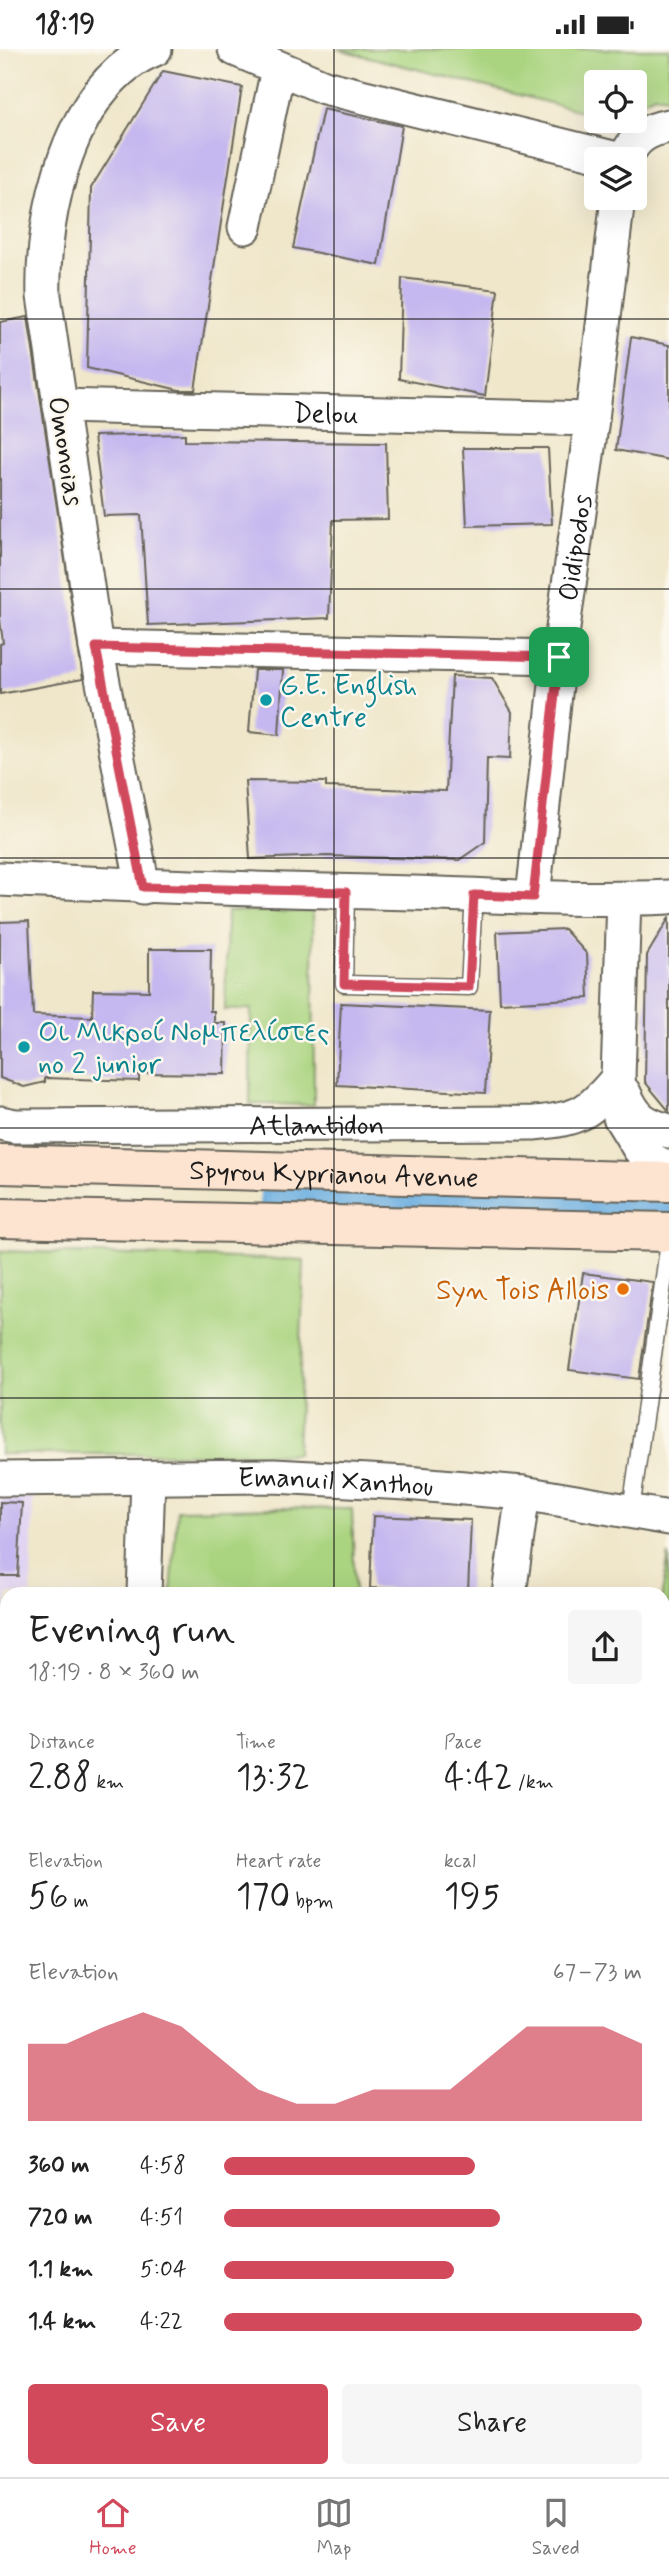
<!DOCTYPE html>
<html lang="en">
<head>
<meta charset="utf-8">
<style>
  body { margin:0; font-family:Mynerve,sans-serif; background:#f6f6f6; color:#222; height:100vh; display:flex; flex-direction:column; font-size:26px; white-space:nowrap }
  * { box-sizing:border-box; margin:0 }
  p { font-size:23px; color:#767676 }
  .icon { flex:none; width:38px; height:38px; fill:none; stroke:currentColor; stroke-width:2; stroke-linecap:round; stroke-linejoin:round }
  .map { position:relative; flex:1; overflow:hidden }
  .details { position:absolute; left:0px; top:1538px; width:670px; height:891px; display:flex; flex-direction:column; background:#fff; border-radius:21px 21px 0 0; box-shadow:0 7px 28px #0002 }
  .details>* { flex:none }
  .tools { position:absolute; left:584px; top:21px; display:grid; gap:14px }
  .tools a { display:grid; place-items:center; width:63px; height:63px; border-radius:7px; background:#fff; box-shadow:0 7px 28px #0002; font-size:35px }
  .pin { position:absolute; display:grid; place-items:center; width:60px; height:60px; color:#fff; margin:-30px; border-radius:14px; box-shadow:0 4px 10px #0006 }
  .round { display:grid; place-items:center; flex:none; width:74px; height:74px; border-radius:7px; background:#f6f6f6 }
  .summary { display:flex; align-items:center; justify-content:space-between; height:119px; padding:0 28px }
  h1 { font-size:38px; font-weight:600; line-height:52px }
  .stats { display:grid; grid-template-columns:repeat(3,1fr); gap:10px; height:119px; padding:7px 28px }
  .stats div { display:grid; align-content:center }
  .stats b { font-size:35px; font-weight:600 }
  .stats small { font-size:19px; font-weight:400 }
  .stats p { font-size:19px }
  .chart { height:196px; padding:14px 28px }
  .chart p { display:flex; justify-content:space-between }
  .chart svg { width:100%; height:126px; margin-top:7px; fill:#d1495b; opacity:.7 }
  .primary-button { display:flex; gap:14px; margin-top:auto; padding:14px 28px }
  .primary-button a { flex:1; height:80px; border-radius:7px; background:#d1495b; color:#fff; font-size:28px; font-weight:600; line-height:80px; text-align:center }
  .primary-button a+a { background:#f6f6f6; color:#222 }
  ul { padding:0 28px; list-style:none; font-size:23px }
  li { display:grid; grid-template-columns:112px 84px 1fr; align-items:center; height:52px }
  li i { height:18px; border-radius:9px; background:#d1495b }
  .status { display:flex; justify-content:space-between; align-items:center; height:49px; padding:0 35px; background:#fff; direction:ltr }
  .status svg { height:19px; fill:currentColor }
  .dock { display:flex; justify-content:space-around; align-items:center; height:98px; border-top:2px solid #e0e0e0; background:#fff; font-size:19px; color:#767676 }
  .dock a { display:grid; justify-items:center; gap:4px }
  .dock .active { color:#d1495b }
  .map>svg:first-child { display:block }
  .built { fill:#e1d4f3 }
  .green { fill:#aad480; stroke:#63784e; stroke-width:2 }
  .lines { fill:none; stroke-linecap:round; stroke-linejoin:round }
  .river { stroke:#6bade0; stroke-width:51 }
  .building { fill:#c5b7ef }
  .service-casing { stroke:#666359; stroke-width:19 }
  .minor-casing { stroke:#666359; stroke-width:37 }
  .secondary-casing { stroke:#666359; stroke-width:42 }
  .service { stroke:#fff; stroke-width:16 }
  .minor { stroke:#fff; stroke-width:33 }
  .secondary { stroke:#fde4d1; stroke-width:38 }
  .route-casing { stroke:#fff; stroke-width:14 }
  .route { stroke:#d1495b; stroke-width:9 }
  .grid { fill:none; stroke:#1c1c1c; stroke-width:2; stroke-opacity:0.55 }
  .culture-dot { fill:#0f9aa8; stroke:#fbf7ec; stroke-width:2.5 }
  .food-dot { fill:#e8710a; stroke:#fbf7ec; stroke-width:2.5 }
  .labels { text-anchor:middle; stroke-width:5; stroke-linejoin:round; paint-order:stroke }
  .street-label { font-size:28px; fill:#1c1c1c; stroke:#fbf7ec }
  .culture-label { font-size:28px; fill:#0d838f; stroke:#fbf7ec; text-anchor:start }
  .food-label { font-size:28px; fill:#c56008; stroke:#fbf7ec; text-anchor:end }
</style>
</head>
<body>
<div class="status"><b>18:19</b><svg viewBox="0 0 49 12"><path d="M0 12V9h3v3zM5 12V6h3v6zM10 12V3h3v9zM15 12V0h3v12zM26 1h20v11H26zM47 4h2v5h-2z"/></svg></div>
<div class="map">
<svg width="669" height="2428" viewBox="0 0 669 2428">
  <rect width="100%" height="100%" fill="#fbf7ec"/>
  <filter id="ink" filterUnits="userSpaceOnUse"><feTurbulence type="fractalNoise" baseFrequency=".0143" numOctaves="2"/><feDisplacementMap in="SourceGraphic" scale="14" xChannelSelector="R" yChannelSelector="G"/><feConvolveMatrix kernelMatrix="1 2 1 2 8 2 1 2 1" color-interpolation-filters="sRGB"/></filter>
  <filter id="wash" filterUnits="userSpaceOnUse"><feTurbulence type="fractalNoise" baseFrequency=".00686" numOctaves="4" result="noise"/><feDisplacementMap in="SourceGraphic" scale="28" xChannelSelector="R" yChannelSelector="G"/><feGaussianBlur stdDeviation="1.57" result="paint"/><feColorMatrix in="noise" values="0 0 0 0 0 0 0 0 0 0 0 0 0 0 0 0 0 1.4 0 .05"/><feComposite in="paint" operator="in"/></filter>
  <g filter="url(#wash)">
    <rect width="100%" height="100%" fill="#f0e7cb"/>
    <polygon class="built" points="0,1444 33,1444 31,1545 7,1545 7,2090 0,2081"/>
    <g class="green">
      <polygon points="337,0 669,0 669,48 654,46 635,56 635,33 597,33 597,66"/>
      <polygon points="227,862 313,863 314,1056 250,1055 251,960 225,961"/>
      <polygon points="0,1202 304,1211 297,1405 0,1405"/>
      <polygon points="278,1459 352,1460 355,1545 171,1545 177,1461"/>
      <polygon points="669,1506 669,1874 663,1873 662,1545"/>
      <polygon points="663,1910 669,1911 669,2017 663,2016"/>
      <polygon points="0,2081 7,2090 7,2218 0,2222"/>
      <polygon points="7,2272 7,2422 161,2422 165,2428 1,2428 0,2276"/>
    </g>
    <g class="lines">
      <polyline class="river" points="285,1149 669,1157"/>
    </g>
    <g id="blocks">
      <g class="building">
        <polygon points="163,22 242,38 195,341 179,341 87,319 91,139"/>
        <polygon points="323,60 402,77 379,216 293,199"/>
        <polygon points="402,229 498,241 485,347 399,330"/>
        <polygon points="28,268 83,630 0,645 0,595 3,594 0,570 0,273"/>
        <polygon points="631,288 669,296 669,411 616,401"/>
        <polygon points="185,385 185,392 386,394 388,470 333,471 329,569 148,576 141,466 104,467 94,387"/>
        <polygon points="463,399 548,399 552,475 467,477"/>
        <polygon points="254,621 283,621 279,686 249,683"/>
        <polygon points="452,627 492,629 512,663 510,710 487,709 485,793 459,811 328,807 250,810 245,732 326,733 326,738 446,742"/>
        <polygon points="669,869 669,1062 645,1033 647,906"/>
        <polygon points="29,872 33,966 92,968 93,941 149,942 149,900 211,900 210,962 214,962 214,974 226,974 225,1025 139,1024 139,1032 45,1029 45,1033 24,1038 0,1029 0,873"/>
        <polygon points="564,880 587,905 589,949 500,954 497,883"/>
        <polygon points="341,954 490,961 485,1044 337,1036"/>
        <polygon points="583,1224 653,1233 639,1330 569,1321"/>
        <polygon points="0,1453 22,1454 18,1527 0,1527"/>
        <polygon points="373,1467 471,1471 468,1543 370,1539"/>
      </g>
    </g>
  </g>
  <g filter="url(#ink)">
    <use href="#blocks" fill-opacity="0" stroke="#666359" stroke-width="2"/>
    <g class="lines">
      <g class="service-casing">
        <g id="service">
          <polyline points="346,843 344,935 469,938 474,846"/>
          <polyline points="631,1461 669,1193"/>
          <polyline points="0,1970 7,1969"/>
        </g>
      </g>
      <g class="minor-casing">
        <g id="minor">
          <polyline points="235,0 324,38 617,110"/>
          <path d="M625,110c9,-21 21,-29 44,-33"/>
          <polyline points="245,178 278,20"/>
          <path id="s1" d="M60,357l532,13"/>
          <polyline points="96,598 559,608"/>
          <path d="M0,830c138,7 276,11 414,14 85,3 170,8 255,4"/>
          <path d="M143,838l-47,-240 -52,-351c-3,-82 26,-213 111,-247"/>
          <path id="s2" d="M533,848l26,-240 33,-238 26,-221"/>
          <polyline points="624,850 618,1029 620,1068 639,1099 654,1112 669,1120"/>
          <path d="M624,1044c11,25 19,31 45,38"/>
          <path id="s3" d="M0,1074l15,3 519,-3c46,-4 55,-10 84,-45"/>
          <path id="s4" d="M0,1430l274,-3 132,7 117,10 146,25"/>
          <polyline points="144,1545 148,1430"/>
          <polyline points="509,1545 523,1444"/>
          <polyline points="0,1794 7,1794"/>
          <polyline points="663,1883 669,1884"/>
          <polyline points="663,2151 669,2152"/>
          <polyline points="0,2255 7,2251"/>
          <polyline points="663,2402 669,2403"/>
          <polyline points="197,2422 201,2428"/>
          <polyline points="262,2428 271,2422"/>
          <polyline points="550,2428 551,2422"/>
        </g>
      </g>
      <g class="secondary-casing">
        <g id="secondary">
          <path id="s5" d="M0,1115l669,18"/>
          <polyline points="0,1169 669,1183"/>
        </g>
      </g>
      <use href="#service" class="service"/>
      <use href="#minor" class="minor"/>
      <use href="#secondary" class="secondary"/>
    </g>
  </g>
  <g class="lines" filter="url(#ink)">
    <g class="route-casing">
      <polygon id="route" points="96,598 559,608 533,848 474,846 469,938 344,935 346,843 143,838"/>
    </g>
    <use href="#route" class="route"/>
  </g>
  <path class="grid" d="M334,0v1545M0,270h669M0,540h669M0,809h669M0,1079h669M0,1349h669M0,1619h7M663,1619h6M0,1888h7M663,1888h6M0,2158h7M663,2158h6M334,2422v6"/>
  <g class="culture-dot">
    <circle cx="266" cy="651" r="7"/>
    <circle cx="24" cy="998" r="7"/>
  </g>
  <circle class="food-dot" cx="623" cy="1240" r="7"/>
  <g class="labels">
    <g class="street-label">
      <text dy="10" stroke="none"><textPath href="#s1" startOffset="266">Delou</textPath></text>
      <text transform="translate(67 402) rotate(81)" y="10">Omonoias</text>
      <text dy="10" stroke="none"><textPath href="#s2" startOffset="352">Oidipodos</textPath></text>
      <text dy="10" stroke="none"><textPath href="#s3" startOffset="317">Atlantidon</textPath></text>
      <text dy="10" stroke="none"><textPath href="#s5" startOffset="334">Spyrou Kyprianou Avenue</textPath></text>
      <text dy="10" stroke="none"><textPath href="#s4" startOffset="336">Emanuil Xanthou</textPath></text>
    </g>
    <g class="culture-label">
      <text x="280" y="645">G.E. English<tspan x="280" dy="32">Centre</tspan></text>
      <text x="38" y="992">Οι Μικροί Νομπελίστες<tspan x="38" dy="32">no 2 junior</tspan></text>
    </g>
    <g class="food-label">
      <text x="609" y="1250">Syn Tois Allois</text>
    </g>
  </g>
</svg>
<div class="tools">
<a><svg class="icon" aria-label="locate" viewBox="0 0 24 24"><circle cx="12" cy="12" r="6"/><path d="M12 2v4M12 18v4M2 12h4M18 12h4"/></svg></a>
<a><svg class="icon" aria-label="layers" viewBox="0 0 24 24"><path d="M12 4l9 5-9 5-9-5zM3 14l9 5 9-5"/></svg></a>
</div>
<div class="pin" style="left:559px;top:608px;background:#1e9e55"><svg class="icon" aria-label="arrive" viewBox="0 0 24 24"><path d="M6 21V4h12l-3 4 3 4H6"/></svg></div>
<section class="details">
<div class="summary"><div><h1>Evening run</h1><p>18:19 · 8 × 360 m</p></div><a class="round"><svg class="icon" aria-label="share" viewBox="0 0 24 24"><path d="M12 15V3M7 8l5-5 5 5M5 13v7h14v-7"/></svg></a></div>
<div class="stats">
<div><p>Distance</p><b>2.88<small> km</small></b></div>
<div><p>Time</p><b>13:32</b></div>
<div><p>Pace</p><b>4:42<small> /km</small></b></div>
</div>
<div class="stats">
<div><p>Elevation</p><b>56<small> m</small></b></div>
<div><p>Heart rate</p><b>170<small> bpm</small></b></div>
<div><p>kcal</p><b>195</b></div>
</div>
<div class="chart"><p><span>Elevation</span>67–73 m</p>
<svg viewBox="0 0 160 44" preserveAspectRatio="none"><path d="M0 44V17L10 17L20 11L30 6L40 11L50 22L60 33L70 38L80 38L90 33L100 33L110 33L120 22L130 11L140 11L150 11L160 17V44z"/></svg>
</div>
<ul>
<li><b>360 m</b>4:58<i style="width:60%"></i></li>
<li><b>720 m</b>4:51<i style="width:66%"></i></li>
<li><b>1.1 km</b>5:04<i style="width:55%"></i></li>
<li><b>1.4 km</b>4:22<i style="width:100%"></i></li>
</ul>
<div class="primary-button"><a>Save</a><a>Share</a></div>
</section>
</div>
<nav class="dock">
<a class="active"><svg class="icon" aria-label="home" viewBox="0 0 24 24"><path d="M3 11l9-7 9 7M6 9v11h12V9"/></svg>Home</a>
<a><svg class="icon" aria-label="map" viewBox="0 0 24 24"><path d="M3 6l6-2 6 2 6-2v14l-6 2-6-2-6 2zM9 4v14M15 6v14"/></svg>Map</a>
<a><svg class="icon" aria-label="saved" viewBox="0 0 24 24"><path d="M7 4h10v16l-5-4-5 4z"/></svg>Saved</a>
</nav>
</body>
</html>
